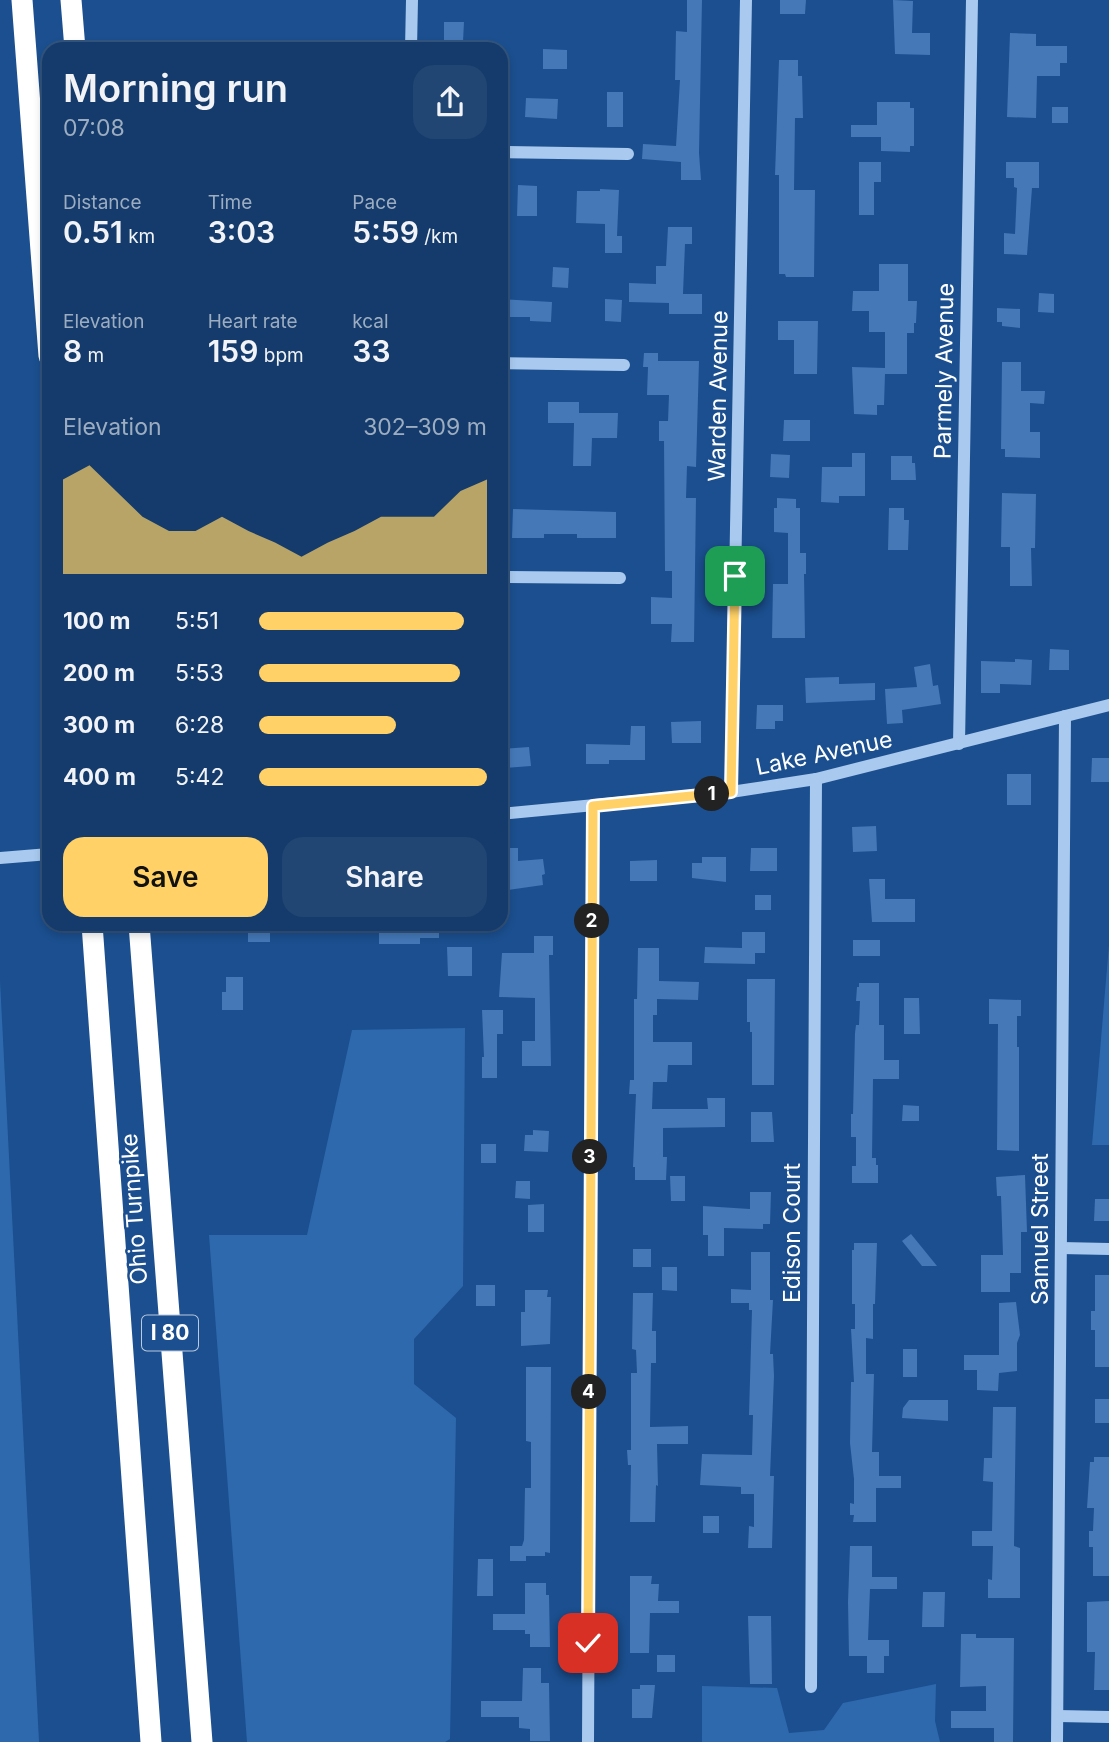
<!DOCTYPE html>
<html lang="en">
<head>
<meta charset="utf-8">
<style>
  body { margin:0; font-family:Inter,sans-serif; background:#214673; color:#f1f3f6; height:100vh; display:flex; flex-direction:column; font-size:26px; white-space:nowrap }
  * { box-sizing:border-box; margin:0 }
  p { font-size:23px; color:#9dadc1 }
  .icon { flex:none; width:38px; height:38px; fill:none; stroke:currentColor; stroke-width:2; stroke-linecap:round; stroke-linejoin:round }
  .map { position:relative; flex:1; overflow:hidden }
  .sheet { position:absolute; left:42px; top:42px; width:466px; height:889px; display:flex; flex-direction:column; background:#143b6b; border-radius:21px; box-shadow:0 4px 10px #0003,0 0 0 2px #33557e }
  .sheet>* { flex:none }
  .pin { position:absolute; display:grid; place-items:center; width:60px; height:60px; color:#fff; margin:-30px; border-radius:14px; box-shadow:0 4px 10px #0006 }
  .km { position:absolute; width:35px; height:35px; margin:-18px; border-radius:50%; background:#222; color:#fff; font-size:19px; line-height:35px; text-align:center }
  .round { display:grid; place-items:center; flex:none; width:74px; height:74px; border-radius:21px; background:#214673 }
  .summary { display:flex; align-items:center; justify-content:space-between; height:119px; padding:0 21px }
  h1 { font-size:38px; font-weight:600; line-height:52px }
  .stats { display:grid; grid-template-columns:repeat(3,1fr); gap:10px; height:119px; padding:7px 21px }
  .stats div { display:grid; align-content:center }
  .stats b { font-size:30px; font-weight:600 }
  .stats small { font-size:19px; font-weight:400 }
  .stats p { font-size:19px }
  .chart { height:196px; padding:14px 21px }
  .chart p { display:flex; justify-content:space-between }
  .chart svg { width:100%; height:126px; margin-top:7px; fill:#ffd166; opacity:.7 }
  .button { display:flex; gap:14px; margin-top:auto; padding:14px 21px }
  .button a { flex:1; height:80px; border-radius:21px; background:#ffd166; color:#111; font-size:28px; font-weight:600; line-height:80px; text-align:center }
  .button a+a { background:#214673; color:#f1f3f6 }
  ul { padding:0 21px; list-style:none; font-size:23px }
  li { display:grid; grid-template-columns:112px 84px 1fr; align-items:center; height:52px }
  li i { height:18px; border-radius:9px; background:#ffd166 }
  .map>svg:first-child { display:block }
  .green { fill:#2e69ad }
  .building { fill:#4478b7 }
  .lines { fill:none; stroke-linecap:round; stroke-linejoin:round }
  .minor { stroke:#a9c9ee; stroke-width:12 }
  .highway { stroke:#fff; stroke-width:21 }
  .route-casing { stroke:#fff; stroke-width:14 }
  .route { stroke:#ffd166; stroke-width:9 }
  .labels { text-anchor:middle; stroke-width:5; stroke-linejoin:round; paint-order:stroke }
  .shield { fill:#1b4f8f; stroke:#bbcadd; stroke-width:2 }
  .shield-label { font-size:21px; font-weight:bold; fill:#fff }
  .street-label { font-size:23px; fill:#fff; stroke:#1b4f8f }
</style>
</head>
<body>
<div class="map">
<svg width="1109" height="1742" viewBox="0 0 1109 1742">
  <rect width="100%" height="100%" fill="#1b4f8f"/>
  <g class="green">
    <polygon points="1109,945 1109,1145 1092,1145"/>
    <polygon points="0,981 39,1742 0,1742"/>
    <polygon points="465,1028 463,1286 414,1339 414,1384 456,1418 450,1739 445,1742 247,1742 209,1235 307,1235 352,1030"/>
    <polygon points="936,1684 935,1721 940,1742 702,1742 702,1686 777,1688 789,1733 824,1730 843,1703"/>
  </g>
  <g class="building">
    <polygon points="687,0 702,0 699,153 701,180 681,180 681,162 642,159 643,144 676,146 680,80 675,80 676,31 687,32"/>
    <polygon points="780,0 806,0 805,14 780,14"/>
    <polygon points="893,0 913,1 912,33 930,33 930,55 895,54"/>
    <polygon points="444,22 464,22 463,42 444,42"/>
    <polygon points="1010,33 1036,34 1036,46 1067,46 1067,63 1060,63 1060,76 1037,76 1036,118 1007,117"/>
    <polygon points="543,49 567,50 567,69 543,69"/>
    <polygon points="779,60 798,60 798,76 802,76 803,118 795,118 794,190 815,190 814,277 786,277 785,274 779,274 779,175 775,175"/>
    <rect x="607" y="92" width="16" height="35"/>
    <polygon points="526,98 558,99 557,119 525,117"/>
    <polygon points="877,102 910,102 910,108 914,108 914,146 910,146 910,152 881,151 881,137 851,137 851,125 877,125"/>
    <rect x="1052" y="107" width="16" height="16"/>
    <polygon points="859,162 881,162 881,182 874,182 874,215 859,215"/>
    <polygon points="1006,162 1039,162 1039,188 1032,188 1027,255 1004,254 1004,233 1015,234 1017,188 1014,187 1014,178 1006,178"/>
    <polygon points="518,185 537,186 537,216 517,216"/>
    <polygon points="600,189 619,190 617,236 622,236 622,253 605,253 605,224 576,223 577,191 600,191"/>
    <polygon points="668,227 692,227 692,244 685,244 683,294 702,294 702,314 669,314 669,303 629,302 629,283 656,284 656,266 666,266"/>
    <polygon points="879,264 908,264 908,301 917,301 916,323 914,323 914,333 907,333 907,374 885,374 884,405 877,405 877,415 854,414 852,367 885,368 885,332 869,332 869,311 852,311 853,291 879,291"/>
    <polygon points="553,267 569,268 568,288 552,287"/>
    <polygon points="1039,293 1054,294 1054,313 1038,312"/>
    <polygon points="500,299 552,302 551,322 530,321 530,317 500,317"/>
    <polygon points="605,299 622,300 621,322 605,321"/>
    <polygon points="997,308 1020,309 1020,328 1002,326 1002,322 997,322"/>
    <polygon points="778,321 818,321 817,374 794,374 794,340 778,340"/>
    <polygon points="644,353 658,353 658,361 699,361 696,467 687,466 686,498 696,498 694,642 671,642 672,624 651,624 651,597 672,598 672,571 665,571 664,441 659,441 659,421 668,421 669,395 647,395 648,367 643,367"/>
    <polygon points="1002,362 1021,362 1021,391 1045,391 1044,404 1030,403 1030,432 1040,432 1040,458 1005,457 1005,449 1001,449"/>
    <polygon points="548,402 579,402 579,413 618,413 617,438 592,438 591,466 573,466 574,423 548,423"/>
    <polygon points="784,420 810,420 810,441 783,441"/>
    <polygon points="852,453 865,453 865,496 839,496 839,503 821,502 822,467 852,467"/>
    <polygon points="771,454 790,455 789,478 770,477"/>
    <polygon points="891,456 912,456 912,463 915,463 916,480 891,480"/>
    <polygon points="1002,493 1036,494 1035,548 1031,548 1032,586 1010,586 1010,547 1001,547"/>
    <polygon points="777,498 796,499 796,508 800,508 800,553 806,553 806,574 804,574 805,638 772,638 773,584 788,584 788,533 774,532 774,508 777,508"/>
    <polygon points="889,508 904,508 904,520 909,520 908,550 888,550"/>
    <polygon points="513,509 616,512 616,538 577,538 577,534 544,534 544,538 512,538"/>
    <polygon points="1050,649 1069,650 1069,670 1049,670"/>
    <polygon points="1015,659 1032,660 1031,685 1000,684 1000,693 981,693 981,661 1015,662"/>
    <polygon points="930,664 933,686 938,685 941,704 902,710 903,723 887,724 885,689 917,687 914,667"/>
    <polygon points="839,677 839,684 875,683 875,700 806,703 805,678"/>
    <polygon points="757,705 783,705 783,721 775,721 775,729 756,729"/>
    <polygon points="701,721 701,743 672,743 671,722"/>
    <polygon points="631,726 645,726 645,760 609,760 609,764 586,764 586,744 630,745"/>
    <polygon points="529,747 531,766 504,768 502,749"/>
    <polygon points="1092,758 1109,758 1109,782 1091,782"/>
    <rect x="1007" y="774" width="24" height="31"/>
    <polygon points="876,826 877,851 853,852 852,827"/>
    <polygon points="500,848 518,848 518,861 543,859 545,874 542,875 543,885 500,891"/>
    <polygon points="751,848 777,848 777,871 750,871"/>
    <polygon points="702,857 726,857 726,882 692,878 692,863 702,863"/>
    <polygon points="657,860 657,881 630,881 630,861"/>
    <polygon points="869,879 885,879 885,899 915,899 915,922 872,922"/>
    <rect x="755" y="895" width="16" height="15"/>
    <rect x="248" y="924" width="22" height="18"/>
    <polygon points="379,924 439,924 439,938 420,938 420,944 379,944"/>
    <polygon points="742,932 765,932 765,953 755,953 755,964 704,963 705,947 742,948"/>
    <polygon points="534,936 553,936 553,955 549,955 551,1066 522,1066 522,1041 535,1041 535,998 499,997 502,953 534,953"/>
    <rect x="853" y="940" width="27" height="16"/>
    <polygon points="447,947 472,947 472,976 448,976"/>
    <polygon points="638,948 659,948 659,981 699,982 698,1000 657,999 657,1015 653,1015 653,1042 692,1042 692,1065 668,1065 667,1082 653,1082 652,1109 708,1109 707,1098 725,1098 725,1127 663,1128 663,1157 667,1157 666,1180 635,1180 635,1167 633,1167 636,1094 629,1094 630,1080 634,1080 634,999 637,999"/>
    <polygon points="226,977 243,977 243,1010 222,1010 222,992 226,992"/>
    <polygon points="747,979 775,979 774,1085 752,1085 752,1032 750,1032 750,1022 747,1022"/>
    <polygon points="859,983 879,983 879,1025 884,1025 884,1060 899,1060 899,1079 873,1079 872,1158 876,1158 876,1165 878,1165 878,1183 852,1183 852,1166 856,1166 856,1137 851,1137 851,1114 853,1114 855,1033 856,1025 859,1025 860,1001 856,1001 857,987 859,987"/>
    <polygon points="904,998 919,998 920,1034 904,1034"/>
    <polygon points="989,999 1021,1000 1021,1016 1017,1016 1017,1047 1019,1047 1019,1151 997,1150 998,1024 989,1024"/>
    <polygon points="482,1010 503,1010 503,1034 497,1034 497,1078 482,1078 482,1057 484,1057"/>
    <polygon points="903,1105 919,1106 919,1121 902,1121"/>
    <polygon points="751,1112 772,1112 774,1142 751,1142"/>
    <polygon points="533,1130 549,1131 548,1152 524,1151 525,1135 533,1135"/>
    <rect x="481" y="1144" width="15" height="19"/>
    <polygon points="1025,1175 1027,1232 1021,1232 1021,1273 1010,1273 1010,1292 981,1292 981,1255 1003,1255 1001,1196 997,1196 996,1177"/>
    <polygon points="670,1176 685,1176 685,1201 671,1201"/>
    <polygon points="516,1181 530,1181 530,1199 515,1198"/>
    <polygon points="750,1192 771,1192 770,1224 763,1224 763,1229 724,1228 724,1256 708,1256 708,1235 703,1235 703,1206 750,1209"/>
    <polygon points="1095,1199 1109,1199 1109,1221 1094,1221"/>
    <polygon points="544,1204 544,1232 528,1232 528,1205"/>
    <polygon points="911,1234 937,1266 922,1266 902,1241"/>
    <polygon points="854,1243 877,1243 875,1304 873,1304 873,1339 866,1338 866,1374 874,1374 872,1452 879,1452 879,1476 901,1476 901,1488 876,1488 876,1522 853,1522 854,1515 850,1515 850,1503 854,1504 854,1479 850,1443 851,1382 854,1382 851,1329 855,1329 855,1304 852,1304 852,1250 854,1250"/>
    <rect x="633" y="1249" width="18" height="18"/>
    <polygon points="751,1252 770,1252 770,1300 773,1300 770,1354 773,1354 774,1376 770,1476 774,1476 772,1548 748,1548 749,1526 754,1527 754,1494 741,1494 741,1487 700,1485 702,1454 752,1455 753,1415 749,1415 752,1310 749,1310 749,1303 731,1303 731,1289 751,1290"/>
    <polygon points="662,1267 677,1267 677,1291 662,1290"/>
    <polygon points="1095,1275 1109,1275 1109,1367 1095,1367 1095,1330 1091,1330 1091,1311 1095,1311"/>
    <rect x="476" y="1285" width="19" height="21"/>
    <polygon points="525,1290 548,1290 547,1297 551,1297 550,1344 521,1346 521,1312 525,1312"/>
    <polygon points="633,1293 653,1293 652,1331 656,1331 656,1363 651,1363 650,1427 688,1426 688,1444 657,1444 658,1486 656,1485 655,1522 630,1522 631,1465 628,1465 627,1450 631,1450 631,1373 637,1373 636,1350 632,1349"/>
    <polygon points="1016,1302 1020,1335 1017,1343 1017,1371 999,1373 998,1391 977,1390 977,1370 964,1370 964,1355 999,1355 999,1303"/>
    <rect x="903" y="1349" width="14" height="28"/>
    <polygon points="526,1367 551,1367 550,1553 545,1552 545,1556 526,1556 526,1561 510,1561 510,1546 522,1546 524,1540 525,1488 531,1488 531,1442 526,1441"/>
    <rect x="1095" y="1399" width="14" height="24"/>
    <polygon points="909,1400 948,1400 948,1421 902,1418 903,1408"/>
    <polygon points="993,1407 1016,1407 1014,1546 1020,1548 1020,1598 988,1598 988,1579 992,1580 993,1546 972,1546 972,1531 992,1531 993,1482 983,1481 984,1458 992,1458"/>
    <polygon points="1094,1457 1109,1457 1109,1576 1093,1576 1093,1547 1089,1547 1089,1531 1093,1531 1094,1508 1087,1508 1088,1493 1090,1462 1094,1462"/>
    <rect x="703" y="1516" width="16" height="17"/>
    <polygon points="850,1546 872,1546 872,1577 897,1577 897,1589 870,1589 868,1640 889,1640 889,1656 884,1656 884,1673 867,1673 867,1656 849,1656 848,1602"/>
    <polygon points="478,1559 493,1559 493,1596 477,1596"/>
    <polygon points="630,1576 652,1576 651,1584 659,1584 658,1601 679,1601 679,1613 650,1613 649,1653 630,1653"/>
    <polygon points="525,1583 546,1583 546,1595 549,1595 550,1647 530,1647 530,1634 525,1634 525,1630 493,1630 493,1614 525,1614"/>
    <polygon points="923,1592 945,1592 944,1627 922,1627"/>
    <polygon points="1109,1601 1109,1690 1094,1690 1095,1652 1087,1652 1087,1602"/>
    <polygon points="748,1616 771,1616 772,1684 750,1684"/>
    <polygon points="961,1634 976,1634 976,1638 1014,1638 1013,1742 994,1742 994,1728 951,1728 951,1711 986,1711 986,1686 960,1687"/>
    <rect x="657" y="1655" width="18" height="17"/>
    <polygon points="523,1668 541,1668 541,1683 549,1683 550,1741 530,1741 530,1729 519,1728 519,1717 481,1717 481,1701 522,1701"/>
    <polygon points="640,1685 655,1685 652,1718 632,1718 632,1689 640,1689"/>
  </g>
  <g class="lines">
    <g class="minor">
      <polyline points="411,49 412,0"/>
      <polyline points="500,152 628,154"/>
      <polyline points="500,363 624,365"/>
      <polyline points="500,577 620,578"/>
      <polyline points="959,744 972,0"/>
      <polyline points="731,792 746,0"/>
      <polyline points="500,814 731,792 816,779 1109,705"/>
      <polyline points="0,858 49,854"/>
      <polyline points="1061,1248 1109,1249"/>
      <polyline points="811,1687 816,779"/>
      <polyline points="1058,1716 1109,1717"/>
      <polyline points="588,1742 593,806"/>
      <polyline points="1057,1742 1065,716"/>
    </g>
    <g class="highway">
      <polyline points="22,0 49,356"/>
      <polyline points="71,0 75,49"/>
      <polyline points="92,924 151,1742"/>
      <polyline points="139,924 202,1742"/>
    </g>
  </g>
  <g class="lines">
    <g class="route-casing">
      <polyline id="route" points="588,1643 593,806 731,792 735,576"/>
    </g>
    <use href="#route" class="route"/>
  </g>
  <g class="labels">
    <rect class="shield" x="142" y="1315.5" width="56" height="35" rx="5"/>
    <g class="shield-label">
      <text x="170" y="1340">I 80</text>
    </g>
    <g class="street-label">
      <text transform="translate(944 371) rotate(-89)" y="8">Parmely Avenue</text>
      <text transform="translate(718 396) rotate(-89)" y="8">Warden Avenue</text>
      <text transform="translate(824 753) rotate(-12)" y="8">Lake Avenue</text>
      <text transform="translate(134 1209) rotate(-94)" y="8">Ohio Turnpike</text>
      <text transform="translate(1040 1229) rotate(-90)" y="8">Samuel Street</text>
      <text transform="translate(792 1233) rotate(-90)" y="8">Edison Court</text>
    </g>
  </g>
</svg>
<div class="pin" style="left:735px;top:576px;background:#1e9e55"><svg class="icon" aria-label="arrive" viewBox="0 0 24 24"><path d="M6 21V4h12l-3 4 3 4H6"/></svg></div>
<div class="pin" style="left:588px;top:1643px;background:#d93025"><svg class="icon" aria-label="check" viewBox="0 0 24 24"><path d="M5 12l5 5 9-10"/></svg></div>
<b class="km" style="left:712px;top:794px">1</b>
<b class="km" style="left:592px;top:921px">2</b>
<b class="km" style="left:590px;top:1157px">3</b>
<b class="km" style="left:589px;top:1392px">4</b>
<section class="sheet">
<div class="summary"><div><h1>Morning run</h1><p>07:08</p></div><a class="round"><svg class="icon" aria-label="share" viewBox="0 0 24 24"><path d="M12 15V3M7 8l5-5 5 5M5 13v7h14v-7"/></svg></a></div>
<div class="stats">
<div><p>Distance</p><b>0.51<small> km</small></b></div>
<div><p>Time</p><b>3:03</b></div>
<div><p>Pace</p><b>5:59<small> /km</small></b></div>
</div>
<div class="stats">
<div><p>Elevation</p><b>8<small> m</small></b></div>
<div><p>Heart rate</p><b>159<small> bpm</small></b></div>
<div><p>kcal</p><b>33</b></div>
</div>
<div class="chart"><p><span>Elevation</span>302–309 m</p>
<svg viewBox="0 0 160 44" preserveAspectRatio="none"><path d="M0 44V11L10 6L20 15L30 24L40 29L50 29L60 24L70 29L80 33L90 38L100 33L110 29L120 24L130 24L140 24L150 15L160 11V44z"/></svg>
</div>
<ul>
<li><b>100 m</b>5:51<i style="width:90%"></i></li>
<li><b>200 m</b>5:53<i style="width:88%"></i></li>
<li><b>300 m</b>6:28<i style="width:60%"></i></li>
<li><b>400 m</b>5:42<i style="width:100%"></i></li>
</ul>
<div class="button"><a>Save</a><a>Share</a></div>
</section>
</div>
</body>
</html>
